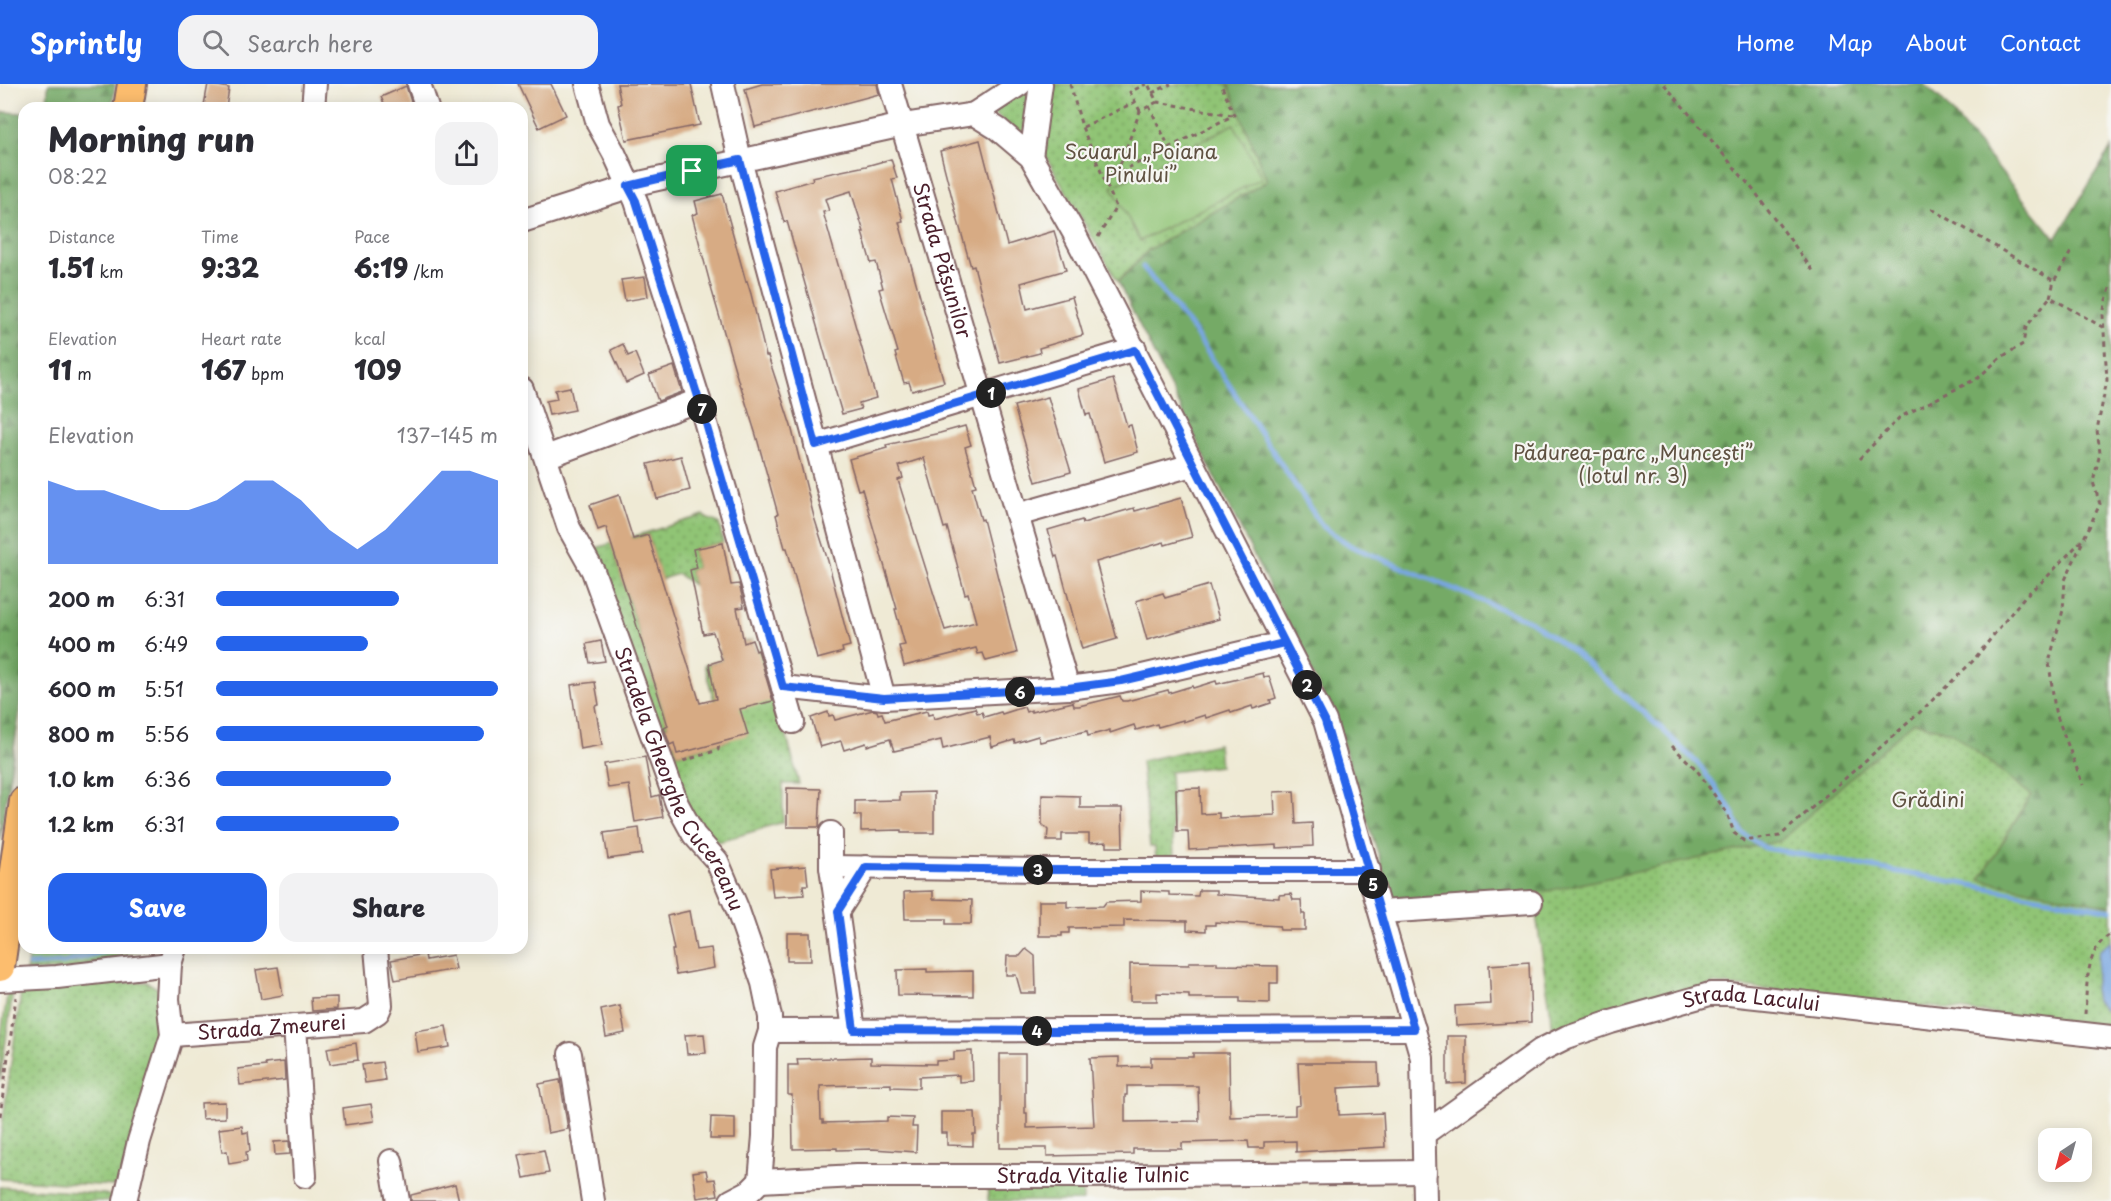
<!DOCTYPE html>
<html lang="en">
<head>
<meta charset="utf-8">
<style>
  body { margin:0; font-family:"Playpen Sans",sans-serif; background:#f2f2f3; color:#2b2b33; height:100vh; display:flex; flex-direction:column; font-size:22px; white-space:nowrap }
  * { box-sizing:border-box; margin:0 }
  p { font-size:20px; color:#7c7c81 }
  .icon { flex:none; width:33px; height:33px; fill:none; stroke:currentColor; stroke-width:2; stroke-linecap:round; stroke-linejoin:round }
  .map { position:relative; flex:1; overflow:hidden }
  .side { position:absolute; left:18px; top:18px; width:510px; height:852px; display:flex; flex-direction:column; background:#fff; border-radius:18px; box-shadow:0 3px 15px #0003 }
  .side>* { flex:none }
  .needle { width:39px; rotate:216deg }
  .fabs { position:absolute; left:2038px; top:1044px; display:grid; gap:12px }
  .fabs a { display:grid; place-items:center; width:54px; height:54px; border-radius:12px; background:#fff; box-shadow:0 3px 15px #0003; font-size:30px }
  .pin { position:absolute; display:grid; place-items:center; width:51px; height:51px; color:#fff; margin:-26px; border-radius:12px; box-shadow:0 3px 9px #0006 }
  .km { position:absolute; width:30px; height:30px; margin:-15px; border-radius:50%; background:#222; color:#fff; font-size:16px; line-height:30px; text-align:center }
  .round { display:grid; place-items:center; flex:none; width:63px; height:63px; border-radius:18px; background:#f2f2f3 }
  .overview { display:flex; align-items:center; justify-content:space-between; height:102px; padding:0 30px }
  h1 { font-size:33px; font-weight:800; line-height:45px }
  .figures { display:grid; grid-template-columns:repeat(3,1fr); gap:9px; height:102px; padding:6px 30px }
  .figures div { display:grid; align-content:center }
  .figures b { font-size:26px; font-weight:800 }
  .figures small { font-size:16px; font-weight:400 }
  .figures p { font-size:16px }
  .chart { height:168px; padding:12px 30px }
  .chart p { display:flex; justify-content:space-between }
  .chart svg { width:100%; height:108px; margin-top:6px; fill:#2563eb; opacity:.7 }
  .action { display:flex; gap:12px; margin-top:auto; padding:12px 30px }
  .action a { flex:1; height:69px; border-radius:18px; background:#2563eb; color:#fff; font-size:24px; font-weight:800; line-height:69px; text-align:center }
  .action a+a { background:#f2f2f3; color:#2b2b33 }
  ul { padding:0 30px; list-style:none; font-size:20px }
  li { display:grid; grid-template-columns:96px 72px 1fr; align-items:center; height:45px }
  li i { height:15px; border-radius:8px; background:#2563eb }
  header { display:flex; align-items:center; gap:36px; box-sizing:border-box; height:84px; padding:0 30px; background:#2563eb; color:#fff }
  header strong { font-size:28px }
  nav { display:flex; gap:33px; margin-inline-start:auto; font-size:21px }
  .search { width:420px; height:54px; background:#f2f2f3; display:flex; align-items:center; gap:15px; box-sizing:border-box; padding:0 21px; border-radius:18px; color:#7c7c81; font-size:22px }
  .map>svg:first-child { display:block }
  .forest { fill:url(#forest-firs); stroke:#5f6448; stroke-width:1.5 }
  .park { fill:url(#park-dots); stroke:#6d7250; stroke-width:1.5 }
  .pitch { fill:#90c475; stroke:#6d7250; stroke-width:1.5 }
  .water { fill:#78a6e1; stroke:#616286; stroke-width:1.5 }
  .lines { fill:none; stroke-linecap:round; stroke-linejoin:round }
  .stream { stroke:#78a6e1; stroke-width:5 }
  .building { fill:#d7ab84; fill-rule:evenodd }
  .minor-casing { stroke:#846666; stroke-width:26 }
  .major-casing { stroke:#846666; stroke-width:32 }
  .path { stroke:#846666; stroke-width:3; stroke-dasharray:4.5 4.5; stroke-linecap:butt }
  .minor { stroke:#fff; stroke-width:22 }
  .major { stroke:#fcbd6e; stroke-width:28 }
  .route-casing { stroke:#fff; stroke-width:12 }
  .route { stroke:#2563eb; stroke-width:8 }
  .labels { text-anchor:middle; stroke-width:4.5; stroke-linejoin:round; paint-order:stroke }
  .park-label { font-size:20px; fill:#5f5141; stroke:#f6f6f2 }
  .street-label { font-size:20px; fill:#4a1f2b; stroke:#f6f6f2 }
</style>
</head>
<body>
<header>
<strong>Sprintly</strong>
<div class="search"><svg class="icon" aria-label="search" viewBox="0 0 24 24"><circle cx="10" cy="10" r="6"/><path d="M15 15l6 6"/></svg>Search here</div>
<nav><a>Home</a><a>Map</a><a>About</a><a>Contact</a></nav>
</header>
<div class="map">
<svg width="2111" height="1117" viewBox="0 0 2111 1117">
  <defs>
    <pattern id="forest-firs" width="22" height="20" patternUnits="userSpaceOnUse" patternTransform="scale(1.5)"><rect width="22" height="20" fill="#74aa66"/><path d="M5 1l3.5 6h-7zM16 11l3.5 6h-7z" fill="#618a54"/></pattern>
    <pattern id="park-dots" width="8" height="8" patternUnits="userSpaceOnUse" patternTransform="scale(1.5)"><rect width="8" height="8" fill="#90c475"/><path d="M2 2h.1M6 6h.1" fill="none" stroke="#789f60" stroke-width="1.8" stroke-linecap="round"/></pattern>
  </defs>
  <rect width="100%" height="100%" fill="#f6f6f2"/>
  <filter id="ink" filterUnits="userSpaceOnUse"><feTurbulence type="fractalNoise" baseFrequency=".0167" numOctaves="2"/><feDisplacementMap in="SourceGraphic" scale="12" xChannelSelector="R" yChannelSelector="G"/><feConvolveMatrix kernelMatrix="1 2 1 2 8 2 1 2 1" color-interpolation-filters="sRGB"/></filter>
  <filter id="wash" filterUnits="userSpaceOnUse"><feTurbulence type="fractalNoise" baseFrequency=".008" numOctaves="4" result="noise"/><feDisplacementMap in="SourceGraphic" scale="24" xChannelSelector="R" yChannelSelector="G"/><feGaussianBlur stdDeviation="1.35" result="paint"/><feColorMatrix in="noise" values="0 0 0 0 0 0 0 0 0 0 0 0 0 0 0 0 0 1.4 0 .05"/><feComposite in="paint" operator="in"/></filter>
  <g filter="url(#wash)">
    <rect width="100%" height="100%" fill="#efead5"/>
    <g class="forest">
      <polygon points="48,0 115,0 112,24 47,24"/>
      <polygon points="1228,0 1924,0 1941,15 2056,155 2111,64 2111,822 2088,818 1533,810 1394,820 1335,635 1118,198 1148,166 1267,97"/>
      <polygon points="3,28 24,29 24,599 0,757 0,49"/>
    </g>
    <g class="park">
      <polygon points="1033,0 1023,52 992,28"/>
      <polygon points="1053,0 1228,0 1267,97 1148,166 1118,198 1045,71"/>
      <polygon points="704,431 706,434 719,439 723,459 693,465 697,484 690,486 693,501 678,490 661,495 648,451 612,462 668,642 657,645 593,465"/>
      <polygon points="752,556 756,567 764,564 799,700 783,700 783,738 722,757 712,758 693,735 668,662 674,659 677,670 726,657 704,581 722,576 719,566"/>
      <polygon points="1913,638 1951,648 2031,711 1980,796 2111,822 2111,942 1713,900 1554,952 1533,810 1780,757"/>
      <polygon points="1218,660 1220,682 1170,688 1174,775 1156,775 1155,763 1150,763 1141,677"/>
      <polygon points="30,864 146,864 69,886 26,887"/>
      <polygon points="147,898 157,904 162,922 162,951 123,1096 114,1102 0,1095 0,1056 22,902"/>
      <polygon points="9,900 14,901 0,997 0,957"/>
      <polygon points="1082,1099 1083,1117 988,1117 988,1100"/>
      <polygon points="0,1103 105,1110 115,1114 117,1117 0,1117"/>
    </g>
    <polygon class="pitch" points="1234,40 1262,94 1140,157 1112,103"/>
    <polygon class="water" points="2111,856 2111,927 2104,925 2096,917 2094,905 2099,867"/>
    <g class="lines">
      <g class="stream">
        <polyline points="1143,183 1193,246 1322,442 1351,462 1530,537 1574,568 1663,646 1700,682 1730,724 1742,749 1765,764 2111,826"/>
        <polyline points="29,881 64,879 116,864"/>
      </g>
    </g>
    <g id="blocks">
      <g class="building">
        <polygon points="208,0 229,4 226,24 204,21"/>
        <polygon points="518,0 551,0 566,31 539,44"/>
        <polygon points="617,0 691,0 700,41 626,56 618,21 621,20"/>
        <polygon points="762,0 877,0 879,10 755,43 745,5"/>
        <polygon points="406,2 413,24 386,24 381,13"/>
        <polygon points="980,56 1007,161 1054,147 1066,186 1021,199 1027,225 1072,213 1083,251 1039,264 1040,269 1000,279 974,182 971,183 958,137 940,67"/>
        <polygon points="891,75 897,94 892,95 903,137 899,138 944,298 912,307 909,298 904,299 895,269 898,268 879,205 883,204 876,178 871,179 862,148 864,148 851,107 825,115 829,127 823,128 876,314 859,319 861,325 842,330 787,137 784,138 775,107 813,96 812,93 866,82"/>
        <polygon points="722,110 746,198 747,197 751,210 766,272 768,272 791,342 814,433 828,477 850,562 842,564 843,568 817,575 787,464 785,464 776,431 778,430 756,351 741,303 740,303 712,207 692,131 698,129 695,117"/>
        <polygon points="645,193 648,213 625,217 621,196"/>
        <polygon points="623,260 628,272 635,269 644,291 626,299 611,266"/>
        <polygon points="674,282 682,308 658,317 649,291"/>
        <polygon points="1113,295 1127,342 1131,341 1138,368 1104,378 1090,330 1086,331 1079,305"/>
        <polygon points="570,303 575,326 549,331 546,317 557,315 555,306"/>
        <polygon points="1048,313 1071,388 1036,398 1014,322"/>
        <path d="M965,342l6,19 -6,2 11,39 -4,1 9,33 2,-1 34,134 -31,8 -3,-8 -5,1 -2,-6 -72,18 -5,-20 6,-1 -10,-36h2l-35,-120 -4,1 -9,-31 38,-11 -1,-3 54,-12zM924,374l20,70 3,-1 18,67 3,-1 8,29 -31,8 -47,-150 5,-2 -4,-12z"/>
        <polygon points="681,372 690,406 657,415 648,380"/>
        <polygon points="619,411 633,455 648,451 700,619 716,615 709,580 722,576 713,548 703,550 690,486 697,484 693,465 723,459 731,501 739,500 742,512 744,523 737,524 744,559 752,556 756,567 758,566 773,617 740,625 748,651 677,670 674,659 670,661 664,644 668,642 606,443 598,446 590,421"/>
        <polygon points="1181,414 1192,453 1165,461 1164,458 1096,478 1117,555 1082,565 1057,472 1055,473 1048,446 1082,436 1083,439 1134,424 1135,427"/>
        <polygon points="1209,501 1219,535 1147,556 1136,517 1163,509 1165,514"/>
        <polygon points="601,557 605,577 590,579 586,560"/>
        <polygon points="1263,589 1264,593 1269,592 1276,614 1270,616 1271,619 1253,625 1252,622 1231,629 1230,626 1206,634 1205,631 1183,638 1183,636 1158,643 1157,640 1136,646 1134,641 1110,649 1110,646 1088,652 1087,647 1040,658 1038,652 1015,659 1014,656 992,663 990,653 943,665 941,656 894,667 890,655 867,662 866,659 844,666 841,657 820,663 811,634 828,628 829,632 833,631 835,636 873,626 877,627 878,630 882,629 885,637 927,627 928,631 933,630 934,635 975,624 977,629 982,628 984,633 1001,628 1002,630 1024,623 1026,628 1031,626 1031,628 1073,618 1074,622 1079,622 1120,612 1122,617 1127,617 1168,606 1169,609 1192,602 1193,604 1216,597 1217,600"/>
        <polygon points="595,598 599,621 595,622 602,661 580,665 571,601"/>
        <polygon points="645,673 652,713 659,711 663,733 635,738 629,701 608,704 604,680"/>
        <polygon points="787,704 821,705 819,743 787,743"/>
        <polygon points="1200,704 1201,730 1219,729 1219,734 1275,731 1274,708 1294,707 1296,740 1312,739 1313,762 1277,764 1277,761 1189,766 1188,747 1177,747 1176,705"/>
        <polygon points="934,708 934,749 901,749 901,746 861,747 861,731 855,731 855,717 900,716 900,709"/>
        <polygon points="1042,711 1080,712 1080,724 1122,724 1123,763 1107,763 1107,758 1089,759 1089,750 1062,750 1062,757 1047,757 1048,746 1042,740"/>
        <polygon points="639,744 642,770 608,775 604,749"/>
        <polygon points="806,782 808,801 803,801 804,811 773,813 770,785"/>
        <polygon points="1199,806 1216,806 1216,810 1279,814 1279,811 1291,810 1293,816 1301,816 1302,830 1305,830 1305,846 1280,846 1279,842 1215,838 1215,841 1206,841 1206,847 1187,846 1187,837 1124,836 1124,843 1069,844 1069,849 1062,849 1062,852 1039,852 1039,817 1067,817 1067,823 1103,822 1106,818 1141,817 1141,807 1169,808 1169,811 1198,812"/>
        <polygon points="933,807 933,815 972,816 971,840 946,840 946,835 905,835 904,808"/>
        <polygon points="689,827 696,866 711,864 714,884 676,891 672,866 674,866 667,832"/>
        <polygon points="787,849 810,849 811,877 787,877"/>
        <polygon points="1026,865 1035,872 1036,909 1021,909 1016,891 1006,891 1007,872 1020,872"/>
        <polygon points="425,870 426,876 453,871 456,885 395,896 391,876"/>
        <polygon points="1189,878 1217,878 1217,881 1278,882 1278,899 1270,899 1270,919 1240,918 1240,914 1189,914 1189,910 1157,909 1157,917 1130,917 1130,880 1189,881"/>
        <polygon points="1529,878 1531,938 1456,942 1455,922 1491,920 1489,881"/>
        <polygon points="278,883 283,911 261,915 256,886"/>
        <polygon points="927,885 927,888 973,887 973,912 898,911 897,886"/>
        <polygon points="337,913 337,925 312,927 311,914"/>
        <polygon points="620,922 625,949 606,953 601,926"/>
        <polygon points="446,942 450,963 418,968 415,947"/>
        <polygon points="704,950 706,969 687,970 685,951"/>
        <polygon points="1447,952 1466,952 1466,999 1447,1000"/>
        <polygon points="356,959 358,976 330,980 327,964"/>
        <polygon points="972,967 973,997 959,998 959,991 919,993 919,1004 891,1003 891,1000 820,1002 821,1036 823,1036 823,1039 887,1037 887,1033 913,1034 912,1043 917,1043 916,1068 873,1065 837,1066 837,1064 793,1065 792,1011 788,1011 788,981 798,981 797,975 871,973 871,979 936,980 936,977 954,976 954,968"/>
        <path d="M1193,969h36l1,64 65,-2v-9l5,-1 -2,-42h80l1,23 -41,2 1,27 44,-2 2,34 -89,5v-11l-32,1v6h-15l-1,-7 -66,2v6h-49v5l-86,2v-8h-47v-94h25v59h2v15l67,-2 -4,-68 29,-1v10l32,-1v-9h42zM1127,1002h71l1,35 -74,1v-27h2z"/>
        <polygon points="284,978 285,996 240,1001 238,985 266,982 265,980"/>
        <polygon points="382,978 385,996 365,999 362,981"/>
        <polygon points="560,996 568,1045 548,1049 539,1000"/>
        <polygon points="225,1018 225,1034 202,1035 201,1019"/>
        <polygon points="371,1020 374,1037 345,1041 343,1024"/>
        <polygon points="941,1028 975,1028 976,1050 973,1050 973,1062 947,1061 947,1049 941,1049"/>
        <polygon points="711,1033 735,1034 735,1055 710,1055"/>
        <polygon points="242,1042 243,1049 248,1048 250,1067 246,1068 247,1077 229,1080 227,1067 222,1068 219,1045"/>
        <polygon points="289,1057 290,1070 275,1071 274,1058"/>
        <polygon points="544,1066 549,1089 524,1094 519,1071"/>
        <polygon points="706,1086 708,1096 715,1095 718,1111 697,1114 693,1088"/>
        <polygon points="455,1100 459,1117 411,1117 411,1111"/>
      </g>
    </g>
  </g>
  <g filter="url(#ink)">
    <use href="#blocks" fill-opacity="0" stroke="#846666" stroke-width="1.5"/>
    <g class="lines">
      <g class="minor-casing">
        <g id="minor">
          <polyline points="419,0 427,24"/>
          <polyline points="587,0 598,40 614,69 636,117 699,316 793,638"/>
          <polyline points="723,0 740,76 884,614"/>
          <path id="s1" d="M890,0l178,604"/>
          <polyline points="313,24 315,0"/>
          <polyline points="974,30 998,45 1031,73 1073,147 1325,637 1422,974 1425,1117"/>
          <polyline points="1031,73 1041,0"/>
          <polyline points="522,137 644,98 903,41 974,30 1020,0"/>
          <path id="s2" d="M522,305l47,139 24,43 84,233 17,31 23,26 20,47 26,75 7,34v14l-5,16 -1,89 -4,45"/>
          <polyline points="816,361 1135,265"/>
          <polyline points="546,373 699,316"/>
          <polyline points="1017,431 1192,381"/>
          <polyline points="783,603 884,614 1068,604 1121,597 1284,559"/>
          <polyline points="831,783 831,749"/>
          <polyline points="838,827 866,783"/>
          <polyline points="1381,828 1531,818"/>
          <polyline points="0,896 57,893 170,880"/>
          <polyline points="295,942 305,1092"/>
          <polyline points="854,946 831,783 1038,786 1369,786"/>
          <polyline points="770,947 1414,945"/>
          <path id="s3" d="M172,951l192,-14 14,-9 3,-7 -5,-57"/>
          <polyline points="570,970 593,1117"/>
          <path id="s4" d="M1425,1049l116,-83 26,-13 44,-15 99,-28h19l382,43"/>
          <polyline points="391,1077 398,1117"/>
          <path id="s5" d="M760,1097l96,-5h227l342,-4"/>
          <polyline points="125,1117 139,1057 172,951 168,915 170,880 175,864"/>
          <polyline points="731,1117 750,1107 760,1097"/>
        </g>
      </g>
      <g class="major-casing">
        <g id="major">
          <polyline points="128,24 132,0"/>
          <polyline points="0,883 24,717"/>
        </g>
      </g>
      <g class="path">
        <polyline points="1070,0 1082,43 1116,123 1098,153"/>
        <polyline points="1664,0 1755,108 1814,188"/>
        <polyline points="1152,9 1171,0"/>
        <polyline points="1157,18 1232,31"/>
        <polyline points="1149,22 1169,63"/>
        <polyline points="1140,27 1130,8 1146,0"/>
        <polyline points="1083,43 1135,18"/>
        <polyline points="1117,89 1140,27 1157,18 1148,0"/>
        <polyline points="1104,96 1234,31 1221,0"/>
        <polyline points="1932,125 2054,197"/>
        <polyline points="2050,213 2054,197 2072,166"/>
        <polyline points="1859,375 1900,333 1978,294 2000,274 2023,260 2026,243 2050,213 2104,244"/>
        <polyline points="2082,459 2065,496 2063,526 2049,578 2055,627 2083,701"/>
        <polyline points="1672,662 1696,685 1727,729 1734,749 1744,757 1780,752 1918,630 1972,578 2025,512 2044,496 2084,454 2100,420 2093,398 2100,369 2097,346 2107,296 2103,231 2106,216 2111,202"/>
        <polyline points="683,677 718,666 719,659"/>
        <path d="M2085,930c2,-26 0,-66 26,-80"/>
        <polyline points="0,1032 16,913"/>
      </g>
      <use href="#minor" class="minor"/>
      <use href="#major" class="major"/>
    </g>
  </g>
  <g class="lines" filter="url(#ink)">
    <g class="route-casing">
      <polyline id="route" points="692,87 740,76 816,361 1135,266 1325,637 1369,786 1038,786 866,783 838,827 854,946 1054,947 1414,945 1325,637 1284,559 1121,597 1068,604 884,614 783,603 699,316 636,117 628,102 692,87"/>
    </g>
    <use href="#route" class="route"/>
  </g>
  <g class="labels">
    <g class="park-label">
      <text x="1141" y="75">Scuarul „Poiana<tspan x="1141" dy="23">Pinului”</tspan></text>
      <text x="1633" y="376">Pădurea-parc „Muncești”<tspan x="1633" dy="23">(lotul nr. 3)</tspan></text>
      <text x="1928" y="723">Grădini</text>
    </g>
    <g class="street-label">
      <text dy="7" stroke="none"><textPath href="#s1" startOffset="184">Strada Pășunilor</textPath></text>
      <text dy="7" stroke="none"><textPath href="#s2" startOffset="422">Stradela Gheorghe Cucereanu</textPath></text>
      <text dy="7" stroke="none"><textPath href="#s4" startOffset="362">Strada Lacului</textPath></text>
      <text dy="7" stroke="none"><textPath href="#s3" startOffset="100">Strada Zmeurei</textPath></text>
      <text dy="7" stroke="none"><textPath href="#s5" startOffset="333">Strada Vitalie Tulnic</textPath></text>
    </g>
  </g>
</svg>
<div class="fabs">
<a><svg class="needle" viewBox="-14 -14 28 28"><path d="M0-13l5 13h-10z" fill="#e53935"/><path d="M0 13l5-13h-10z" fill="#7c7c81"/></svg></a>
</div>
<div class="pin" style="left:692px;top:87px;background:#1e9e55"><svg class="icon" aria-label="arrive" viewBox="0 0 24 24"><path d="M6 21V4h12l-3 4 3 4H6"/></svg></div>
<b class="km" style="left:991px;top:309px">1</b>
<b class="km" style="left:1307px;top:601px">2</b>
<b class="km" style="left:1038px;top:786px">3</b>
<b class="km" style="left:1037px;top:947px">4</b>
<b class="km" style="left:1373px;top:800px">5</b>
<b class="km" style="left:1020px;top:608px">6</b>
<b class="km" style="left:702px;top:325px">7</b>
<section class="side">
<div class="overview"><div><h1>Morning run</h1><p>08:22</p></div><a class="round"><svg class="icon" aria-label="share" viewBox="0 0 24 24"><path d="M12 15V3M7 8l5-5 5 5M5 13v7h14v-7"/></svg></a></div>
<div class="figures">
<div><p>Distance</p><b>1.51<small> km</small></b></div>
<div><p>Time</p><b>9:32</b></div>
<div><p>Pace</p><b>6:19<small> /km</small></b></div>
</div>
<div class="figures">
<div><p>Elevation</p><b>11<small> m</small></b></div>
<div><p>Heart rate</p><b>167<small> bpm</small></b></div>
<div><p>kcal</p><b>109</b></div>
</div>
<div class="chart"><p><span>Elevation</span>137–145 m</p>
<svg viewBox="0 0 160 44" preserveAspectRatio="none"><path d="M0 44V10L10 14L20 14L30 18L40 22L50 22L60 18L70 10L80 10L90 18L100 30L110 38L120 30L130 18L140 6L150 6L160 10V44z"/></svg>
</div>
<ul>
<li><b>200 m</b>6:31<i style="width:65%"></i></li>
<li><b>400 m</b>6:49<i style="width:54%"></i></li>
<li><b>600 m</b>5:51<i style="width:100%"></i></li>
<li><b>800 m</b>5:56<i style="width:95%"></i></li>
<li><b>1.0 km</b>6:36<i style="width:62%"></i></li>
<li><b>1.2 km</b>6:31<i style="width:65%"></i></li>
</ul>
<div class="action"><a>Save</a><a>Share</a></div>
</section>
</div>
</body>
</html>
